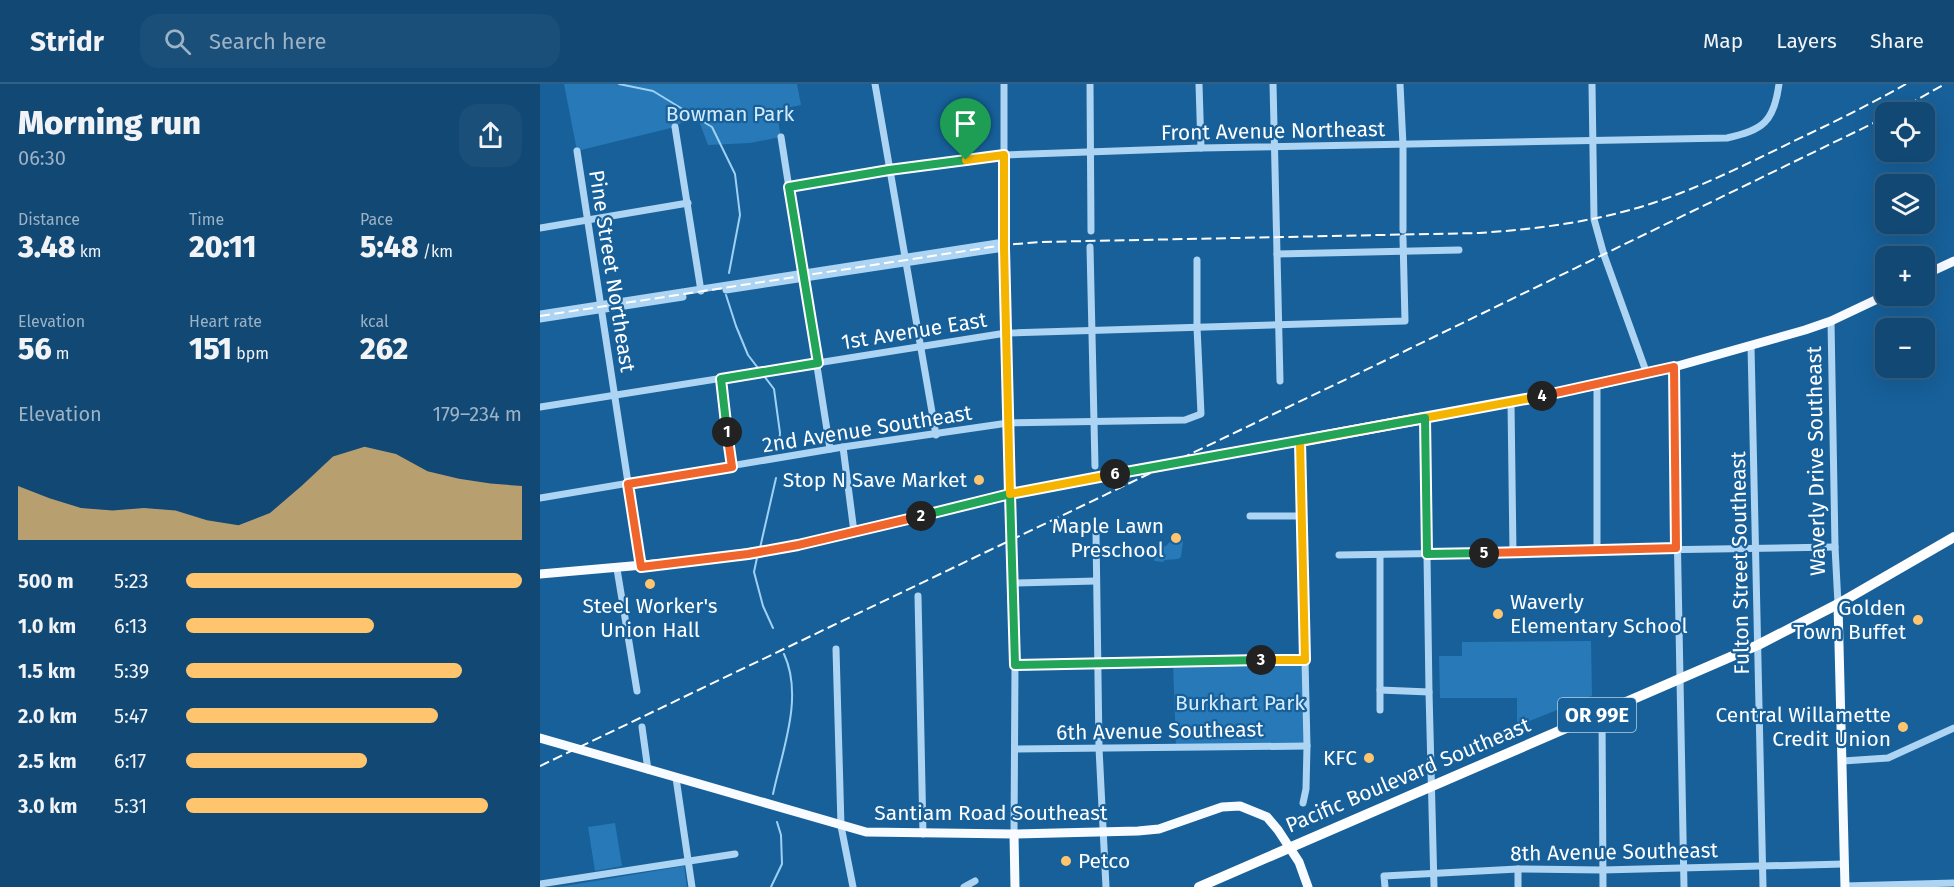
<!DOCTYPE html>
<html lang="en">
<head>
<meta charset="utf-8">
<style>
  body { margin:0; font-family:"Fira Sans",sans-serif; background:#1a4f79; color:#f1f3f6; height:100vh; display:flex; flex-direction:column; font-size:22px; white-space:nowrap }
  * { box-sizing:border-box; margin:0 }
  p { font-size:20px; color:#9cb2c5 }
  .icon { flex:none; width:33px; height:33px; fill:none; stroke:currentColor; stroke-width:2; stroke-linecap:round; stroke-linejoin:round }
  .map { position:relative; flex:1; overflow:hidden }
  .sheet { display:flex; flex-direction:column; background:#114874; width:540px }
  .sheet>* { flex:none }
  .fabs { position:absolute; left:1335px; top:18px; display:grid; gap:12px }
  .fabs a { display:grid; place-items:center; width:60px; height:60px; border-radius:12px; background:#114874; box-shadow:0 6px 24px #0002,0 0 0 2px #306086; font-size:30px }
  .pin { position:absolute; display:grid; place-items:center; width:51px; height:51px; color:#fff; margin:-62px -26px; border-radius:50% 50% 50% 0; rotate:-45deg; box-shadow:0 0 6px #0007 }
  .pin .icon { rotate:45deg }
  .km { position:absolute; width:30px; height:30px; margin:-15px; border-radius:50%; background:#222; color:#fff; font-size:16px; line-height:30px; text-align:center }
  .round { display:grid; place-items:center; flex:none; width:63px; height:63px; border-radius:18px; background:#1a4f79 }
  .overview { display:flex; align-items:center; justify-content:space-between; height:102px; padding:0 18px }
  h1 { font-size:33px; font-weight:800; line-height:45px }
  .stats { display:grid; grid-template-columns:repeat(3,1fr); gap:9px; height:102px; padding:6px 18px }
  .stats div { display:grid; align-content:center }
  .stats b { font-size:30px; font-weight:800 }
  .stats small { font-size:16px; font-weight:400 }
  .stats p { font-size:16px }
  .chart { height:168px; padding:12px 18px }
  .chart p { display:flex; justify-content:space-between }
  .chart svg { width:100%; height:108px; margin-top:6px; fill:#ffc46e; opacity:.7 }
  ul { padding:0 18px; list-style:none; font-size:20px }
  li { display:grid; grid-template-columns:96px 72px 1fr; align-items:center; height:45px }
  li i { height:15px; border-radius:8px; background:#ffc46e }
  header { display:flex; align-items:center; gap:36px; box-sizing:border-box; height:84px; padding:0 30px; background:#114874; border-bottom:2px solid #306086 }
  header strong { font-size:28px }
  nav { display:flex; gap:33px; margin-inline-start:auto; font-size:21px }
  .search { width:420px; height:54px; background:#1a4f79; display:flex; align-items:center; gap:15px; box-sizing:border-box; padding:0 21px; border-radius:18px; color:#9cb2c5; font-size:22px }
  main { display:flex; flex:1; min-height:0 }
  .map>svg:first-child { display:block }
  .green { fill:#2779b7 }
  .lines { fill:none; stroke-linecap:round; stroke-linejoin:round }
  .stream { stroke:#9fd1f4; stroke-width:2 }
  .minor { stroke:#add4f2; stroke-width:7 }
  .major { stroke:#f8fbff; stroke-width:9 }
  .highway { stroke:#fff; stroke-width:10 }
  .rail { stroke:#fff; stroke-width:2; stroke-dasharray:10 4.5; stroke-linecap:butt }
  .split-1-casing { stroke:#fff; stroke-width:12 }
  .split-2-casing { stroke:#fff; stroke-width:12 }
  .split-3-casing { stroke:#fff; stroke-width:12 }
  .split-4-casing { stroke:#fff; stroke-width:12 }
  .split-5-casing { stroke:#fff; stroke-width:12 }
  .split-6-casing { stroke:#fff; stroke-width:12 }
  .split-7-casing { stroke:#fff; stroke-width:12 }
  .split-1 { stroke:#22a559; stroke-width:8 }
  .split-2 { stroke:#f0652b; stroke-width:8 }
  .split-3 { stroke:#22a559; stroke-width:8 }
  .split-4 { stroke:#f5b400; stroke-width:8 }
  .split-5 { stroke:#f0652b; stroke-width:8 }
  .split-6 { stroke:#22a559; stroke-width:8 }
  .split-7 { stroke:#f5b400; stroke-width:8 }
  .poi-dot { fill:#ffc46e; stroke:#17609a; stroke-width:2 }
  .labels { text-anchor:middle; stroke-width:4.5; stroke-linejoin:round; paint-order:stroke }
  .shield { fill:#17609a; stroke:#b9cfe1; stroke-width:1.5 }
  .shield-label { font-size:20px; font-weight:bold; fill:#fff }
  .park-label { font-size:21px; fill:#d4ebfc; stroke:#17609a }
  .street-label { font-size:21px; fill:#fff; stroke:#17609a }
  .poi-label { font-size:21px; fill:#fff; stroke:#17609a; text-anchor:end }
</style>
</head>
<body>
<header>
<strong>Stridr</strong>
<div class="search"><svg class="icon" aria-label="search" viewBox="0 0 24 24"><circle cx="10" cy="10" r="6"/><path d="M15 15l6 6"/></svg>Search here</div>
<nav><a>Map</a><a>Layers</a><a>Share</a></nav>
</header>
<main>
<section class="sheet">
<div class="overview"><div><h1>Morning run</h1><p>06:30</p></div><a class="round"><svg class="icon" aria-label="share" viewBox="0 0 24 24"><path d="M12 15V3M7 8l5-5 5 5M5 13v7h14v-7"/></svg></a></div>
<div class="stats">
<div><p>Distance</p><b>3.48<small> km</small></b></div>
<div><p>Time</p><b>20:11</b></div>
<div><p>Pace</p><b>5:48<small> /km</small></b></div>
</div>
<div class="stats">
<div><p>Elevation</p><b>56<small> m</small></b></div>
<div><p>Heart rate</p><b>151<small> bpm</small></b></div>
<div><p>kcal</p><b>262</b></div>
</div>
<div class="chart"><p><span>Elevation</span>179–234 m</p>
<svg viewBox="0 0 160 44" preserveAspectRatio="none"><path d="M0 44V22L10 27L20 31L30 32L40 31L50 32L60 36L70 38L80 33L90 22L100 10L110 6L120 9L130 16L140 19L150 21L160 22V44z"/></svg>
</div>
<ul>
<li><b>500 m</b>5:23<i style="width:100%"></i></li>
<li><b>1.0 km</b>6:13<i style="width:56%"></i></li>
<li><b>1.5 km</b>5:39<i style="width:82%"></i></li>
<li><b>2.0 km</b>5:47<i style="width:75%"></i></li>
<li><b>2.5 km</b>6:17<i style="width:54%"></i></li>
<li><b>3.0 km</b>5:31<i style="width:90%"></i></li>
</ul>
</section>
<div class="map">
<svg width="1414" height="803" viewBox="0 0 1414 803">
  <rect width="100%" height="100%" fill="#17609a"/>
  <g class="green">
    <polygon points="24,0 257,0 261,21 236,26 241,53 210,59 168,61 156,29 135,43 37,67"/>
    <polygon points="633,454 639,454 643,458 641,473 638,475 625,476 623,478 614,477 615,463 626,462"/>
    <polygon points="1051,557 1052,612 977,642 977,614 900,614 899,572 922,572 922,558"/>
    <polygon points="765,576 767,662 636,663 633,578"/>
    <polygon points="75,739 82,782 55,787 48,743"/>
    <polygon points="144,782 147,803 19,803"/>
  </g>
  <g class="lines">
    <g class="stream">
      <polyline points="79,0 113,7 172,43 195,90 200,131 189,189"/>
      <polyline points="186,211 196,242 208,271 234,305 240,349 239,363"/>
      <polyline points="220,464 236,394"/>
      <polyline points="218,469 214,488 223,522 233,544"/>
      <path d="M233,710c9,-43 31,-97 11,-140"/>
      <polyline points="231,803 242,780 241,751 237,738"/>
    </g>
    <g class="minor">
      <polyline points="335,0 396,351"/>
      <polyline points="464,0 464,164 475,581 474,750"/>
      <polyline points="550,0 551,147"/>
      <polyline points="659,0 661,64"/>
      <polyline points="733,0 740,297"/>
      <polyline points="860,0 863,61 863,146"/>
      <polyline points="1052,0 1054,135 1064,171 1107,290"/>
      <polyline points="135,43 161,207"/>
      <polyline points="241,53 290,365"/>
      <polyline points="37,67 101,483"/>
      <path d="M249,103l100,-17 115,-15 197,-7 526,-10c36,-8 47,-16 52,-54"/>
      <polyline points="0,144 148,119"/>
      <polyline points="550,163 555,382"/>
      <polyline points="737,170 919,166"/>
      <polyline points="186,206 464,164"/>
      <polyline points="0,230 464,158"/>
      <polyline points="0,235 143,213"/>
      <polyline points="1291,237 1295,463 1298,520"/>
      <polyline points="1211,262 1223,803"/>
      <polyline points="1134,283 1144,803"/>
      <polyline points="181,295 192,383"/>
      <polyline points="1057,301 1057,467"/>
      <polyline points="971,318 973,469"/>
      <polyline points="0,323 466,249 865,237 863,154"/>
      <polyline points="885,334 889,608 894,803"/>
      <polyline points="760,357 767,662 766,705 763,719"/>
      <polyline points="303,363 314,448"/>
      <polyline points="0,414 303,363 468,339 645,336 661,330 657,243 657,176"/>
      <polyline points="710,432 761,432"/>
      <polyline points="556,449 559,664 566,803"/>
      <polyline points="799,471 1295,463"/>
      <polyline points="840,472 840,626"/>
      <polyline points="77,485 97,607"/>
      <polyline points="472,499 556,497"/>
      <polyline points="378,512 383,750"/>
      <polyline points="296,565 301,742 313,803"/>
      <polyline points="475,581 765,576"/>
      <polyline points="840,606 889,608"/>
      <polyline points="1062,629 1063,803"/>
      <polyline points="102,643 108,686"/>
      <polyline points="475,665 767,662"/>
      <polyline points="1303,677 1348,674 1414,644"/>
      <polyline points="136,694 152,803"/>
      <polyline points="978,785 978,803"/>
      <polyline points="0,800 195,770"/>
      <polyline points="1305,802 1414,799"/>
      <polyline points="424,803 435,797"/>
      <polyline points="845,803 844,792 978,785 1062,786 1304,780"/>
    </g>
    <g class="major">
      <polyline points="1384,191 1414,177"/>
      <polyline points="0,490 160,476 258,461 470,410 1057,301 1134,283 1265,246 1291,237 1346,211"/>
      <polyline points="1298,520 1305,803"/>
      <polyline points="0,654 326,748 474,750 598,747 619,745 682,723 700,722 727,733 738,746 759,778 768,803"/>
      <polyline points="474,750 475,803"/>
    </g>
    <polyline class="highway" points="659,803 1218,561 1298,520 1414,453"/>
    <g class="rail">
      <polyline points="1355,28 1405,0"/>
      <path d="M0,232l464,-71 36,-3 439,-9c58,-4 115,-11 171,-29 49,-16 95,-39 142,-62 38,-18 77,-37 114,-58"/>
      <polyline points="0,682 865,267 1346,33"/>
    </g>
  </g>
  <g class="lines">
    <g class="split-1-casing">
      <polyline id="split-1" points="187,348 181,295 278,279 249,103 349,86 426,76"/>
    </g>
    <g class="split-2-casing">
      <polyline id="split-2" points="187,348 192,383 88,400 101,483 208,470 258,461 381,432"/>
    </g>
    <g class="split-3-casing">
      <polyline id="split-3" points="381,432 470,410 475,581 721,576"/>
    </g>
    <g class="split-4-casing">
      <polyline id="split-4" points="721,576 765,576 760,357 1002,312"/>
    </g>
    <g class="split-5-casing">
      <polyline id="split-5" points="944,469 1136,464 1134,283 1002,312"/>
    </g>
    <g class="split-6-casing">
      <polyline id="split-6" points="575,390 885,334 887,470 944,469"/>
    </g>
    <g class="split-7-casing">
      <polyline id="split-7" points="426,76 464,71 464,164 470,410 575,390"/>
    </g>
    <use href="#split-1" class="split-1"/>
    <use href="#split-2" class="split-2"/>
    <use href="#split-3" class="split-3"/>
    <use href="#split-4" class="split-4"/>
    <use href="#split-5" class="split-5"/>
    <use href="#split-6" class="split-6"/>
    <use href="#split-7" class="split-7"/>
  </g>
  <g class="poi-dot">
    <circle cx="439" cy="396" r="6"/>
    <circle cx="636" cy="454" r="6"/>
    <circle cx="110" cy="500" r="6"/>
    <circle cx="958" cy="530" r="6"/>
    <circle cx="1378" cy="536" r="6"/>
    <circle cx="1363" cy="643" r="6"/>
    <circle cx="829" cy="674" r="6"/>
    <circle cx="526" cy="777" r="6"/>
  </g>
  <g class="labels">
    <rect class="shield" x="1018" y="614" width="78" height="34" rx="4.5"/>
    <g class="shield-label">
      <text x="1057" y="638">OR 99E</text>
    </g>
    <g class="park-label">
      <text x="190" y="37">Bowman Park</text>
      <text x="700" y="626">Burkhart Park</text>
    </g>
    <g class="street-label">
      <text transform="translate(733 47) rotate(-1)" y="7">Front Avenue Northeast</text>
      <text transform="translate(72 187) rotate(81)" y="7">Pine Street Northeast</text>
      <text transform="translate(374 247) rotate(-9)" y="7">1st Avenue East</text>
      <text transform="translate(327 345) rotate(-9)" y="7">2nd Avenue Southeast</text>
      <text transform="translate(1276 377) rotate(-91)" y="7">Waverly Drive Southeast</text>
      <text transform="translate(1200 479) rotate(-91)" y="7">Fulton Street Southeast</text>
      <text transform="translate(620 647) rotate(-1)" y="7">6th Avenue Southeast</text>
      <text transform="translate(868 691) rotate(-23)" y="7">Pacific Boulevard Southeast</text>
      <text x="451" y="736">Santiam Road Southeast</text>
      <text transform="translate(1074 768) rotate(-1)" y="7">8th Avenue Southeast</text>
    </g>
    <g class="poi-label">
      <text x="427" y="403">Stop N Save Market</text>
      <text x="624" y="449">Maple Lawn<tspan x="624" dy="24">Preschool</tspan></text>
      <text x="970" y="525" text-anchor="start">Waverly<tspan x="970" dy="24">Elementary School</tspan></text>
      <text x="110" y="529" text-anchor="middle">Steel Worker's<tspan x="110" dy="24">Union Hall</tspan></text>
      <text x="1366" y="531">Golden<tspan x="1366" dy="24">Town Buffet</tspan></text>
      <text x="1351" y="638">Central Willamette<tspan x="1351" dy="24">Credit Union</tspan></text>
      <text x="817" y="681">KFC</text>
      <text x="538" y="784" text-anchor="start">Petco</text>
    </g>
  </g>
</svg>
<div class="fabs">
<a><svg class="icon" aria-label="locate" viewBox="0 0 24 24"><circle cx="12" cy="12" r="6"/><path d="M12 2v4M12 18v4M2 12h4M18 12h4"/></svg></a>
<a><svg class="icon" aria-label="layers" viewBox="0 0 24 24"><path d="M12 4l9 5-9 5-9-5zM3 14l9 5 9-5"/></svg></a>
<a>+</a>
<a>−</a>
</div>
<div class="pin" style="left:426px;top:76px;background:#1e9e55"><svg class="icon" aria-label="arrive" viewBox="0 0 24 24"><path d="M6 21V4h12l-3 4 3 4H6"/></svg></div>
<b class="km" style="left:187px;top:348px">1</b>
<b class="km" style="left:381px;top:432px">2</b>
<b class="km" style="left:721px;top:576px">3</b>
<b class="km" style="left:1002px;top:312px">4</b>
<b class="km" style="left:944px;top:469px">5</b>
<b class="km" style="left:575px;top:390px">6</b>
</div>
</main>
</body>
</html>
